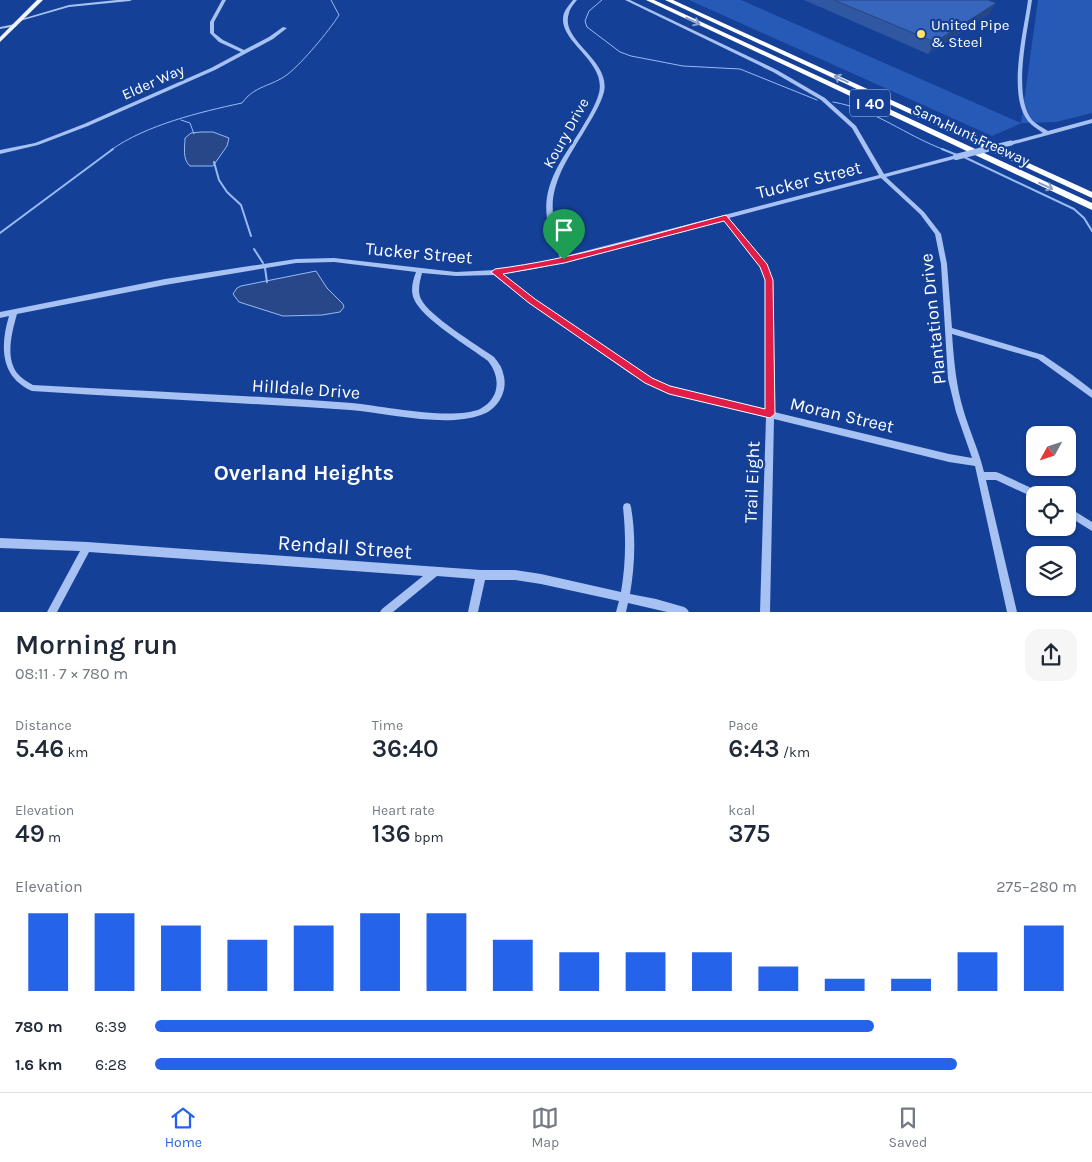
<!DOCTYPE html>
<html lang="en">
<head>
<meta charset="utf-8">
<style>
  body { margin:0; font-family:Karla,sans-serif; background:#f6f6f7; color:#1f2937; height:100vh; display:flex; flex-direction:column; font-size:19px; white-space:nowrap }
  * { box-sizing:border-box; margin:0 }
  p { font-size:16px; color:#747a83 }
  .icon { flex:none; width:28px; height:28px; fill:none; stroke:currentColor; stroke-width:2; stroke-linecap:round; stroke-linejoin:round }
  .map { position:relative; height:612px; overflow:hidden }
  .panel { display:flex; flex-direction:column; background:#fff; flex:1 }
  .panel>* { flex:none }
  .needle { width:32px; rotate:230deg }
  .controls { position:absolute; left:1026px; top:426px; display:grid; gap:10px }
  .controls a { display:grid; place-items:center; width:50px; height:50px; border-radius:10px; background:#fff; box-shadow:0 1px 4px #0004; font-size:25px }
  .pin { position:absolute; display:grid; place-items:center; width:42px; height:42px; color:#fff; margin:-51px -21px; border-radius:50% 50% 50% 0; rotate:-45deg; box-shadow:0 0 5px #0007 }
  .pin .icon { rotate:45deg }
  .round { display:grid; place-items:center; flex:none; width:52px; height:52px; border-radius:15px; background:#f6f6f7 }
  .overview { display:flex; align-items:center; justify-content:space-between; height:85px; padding:0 15px }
  h1 { font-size:28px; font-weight:600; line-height:38px }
  .metrics { display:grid; grid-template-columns:repeat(3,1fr); gap:8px; height:85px; padding:5px 15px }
  .metrics div { display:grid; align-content:center }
  .metrics b { font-size:25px; font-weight:600 }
  .metrics small { font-size:14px; font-weight:400 }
  .metrics p { font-size:14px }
  .chart { height:140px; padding:10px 15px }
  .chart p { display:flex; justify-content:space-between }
  .chart svg { width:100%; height:90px; margin-top:5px; stroke:#2563eb; stroke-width:6 }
  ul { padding:0 15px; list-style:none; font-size:16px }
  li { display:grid; grid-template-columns:80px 60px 1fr; align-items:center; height:38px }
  li i { height:12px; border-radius:6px; background:#2563eb }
  .tabs { display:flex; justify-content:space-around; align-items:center; height:70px; border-top:1px solid #e0e1e3; background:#fff; font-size:14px; color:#747a83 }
  .tabs a { display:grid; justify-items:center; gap:2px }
  .tabs .active { color:#2563eb }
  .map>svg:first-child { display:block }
  .green { fill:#2759b6 }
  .water { fill:#274788; stroke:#98baf5 }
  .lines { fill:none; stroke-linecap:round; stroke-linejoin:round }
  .stream-far1 { stroke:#98baf5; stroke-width:1 }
  .stream { stroke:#98baf5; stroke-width:2 }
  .minor { fill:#a6c1f2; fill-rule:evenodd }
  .major { fill:#f1f5ff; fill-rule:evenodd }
  .highway { fill:#fff; fill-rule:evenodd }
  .minor-bridge-far1 { stroke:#a6c1f2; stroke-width:5 }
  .minor-bridge { stroke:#a6c1f2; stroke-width:6 }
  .wall { fill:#3058a2 }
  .shaded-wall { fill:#274784 }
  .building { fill:#3866bc; stroke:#274784 }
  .oneway { stroke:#8aa0cb }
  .route { fill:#e11d48; stroke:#fff; fill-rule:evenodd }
  .poi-dot { fill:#ffe267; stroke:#144097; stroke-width:2 }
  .labels { text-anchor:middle; stroke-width:4.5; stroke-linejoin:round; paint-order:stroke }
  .far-poi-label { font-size:15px; fill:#fff; stroke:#144097; text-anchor:start }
  .far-street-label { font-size:15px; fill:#fff; stroke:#144097 }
  .shield { fill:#144097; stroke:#b8c6e0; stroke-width:1 }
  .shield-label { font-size:16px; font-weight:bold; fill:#fff }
  .street-label { font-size:18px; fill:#fff; stroke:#144097 }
  .near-street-label { font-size:21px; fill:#fff; stroke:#144097 }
  .near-neighbourhood-label { font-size:22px; font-weight:bold; fill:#fff; stroke:#144097 }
</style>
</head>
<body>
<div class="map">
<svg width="1092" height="612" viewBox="0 0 1092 612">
  <rect width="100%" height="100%" fill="#144097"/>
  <polygon class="green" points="689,0 741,0 1021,123 1038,0 1092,0 1092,113 1056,122 1022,123 992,136"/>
  <g class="water">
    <path d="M201,132h12l16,6 -2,8 -14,20h-23c-8,-7 -5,-19 -5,-28l6,-5z"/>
    <polygon points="316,271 327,288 343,304 344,307 340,312 322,315 283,316 239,302 233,294 237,288 241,286"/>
  </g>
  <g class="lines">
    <g class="stream-far1">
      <polyline points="602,0 589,11 585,21 587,27 620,52 631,56 683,66 740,69 817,100"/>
      <path d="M833,102c42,7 73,34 112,48"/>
      <polyline points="181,120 190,123 194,134"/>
      <path d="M111,150c35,-25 89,-38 131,-47 13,-18 29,-16 46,-29 14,-11 41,-43 51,-59l-8,-15"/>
    </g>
    <g class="stream">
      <polyline points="942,149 957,155"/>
      <polyline points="964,157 1074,209 1084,218 1092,231"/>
      <polyline points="214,162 219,180 227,192 241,205 251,236"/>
      <polyline points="0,233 113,149"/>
      <polyline points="254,249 263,263"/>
      <polyline points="265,268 267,282"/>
    </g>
    <g class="minor">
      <polygon points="117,0 132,0 130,1 69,7 20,21 18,20 69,5"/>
      <polygon points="222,0 226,0 214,22 214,33 223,40 244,50 269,37 283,27 287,28 273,39 215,70 88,126 38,145 0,154 0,150 35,143 84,124 211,68 241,52 219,42 210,33 210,22"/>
      <path d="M573,0h4c-3,4 -7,8 -8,13 -10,28 42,46 35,79 -4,14 -12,26 -19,38 -16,27 -38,56 -31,90 2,13 7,25 12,36l313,-81 -27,-47 -31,-28 -48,-28 -148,-72h5l147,70 48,28 31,28 28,48 72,-19 2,1v2l-72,19 38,35 17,22 6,30 5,64 91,27 28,19 21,16v8l-54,-39 -86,-25c2,27 4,52 12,78 6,20 15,39 20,60h12l3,1 41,19 1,3h-6v3l-39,-18h-10l31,132h-10l-32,-146 -26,-4 -175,-43 -4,193h-10l6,-195 -97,-24 -38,-19 -101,-71 -36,-28 -38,1 -34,-3c-2,8 -5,18 -1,26 8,17 56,46 73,58 4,5 8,10 9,16 6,17 -5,37 -22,42 -36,13 -93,-2 -131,-5 -106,-7 -212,-12 -318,-19 -32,-14 -32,-45 -23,-75l-9,2v-6l165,-33 131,-20 38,-1 122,14 39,-2 39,-5 26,-7c-5,-13 -11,-26 -13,-40 -5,-34 16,-60 33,-87 7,-12 15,-24 19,-38 8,-33 -44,-52 -35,-80 2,-5 6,-9 9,-13zM881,178l39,36 15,20 6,30 7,115 8,33 16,46 -23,-4 -175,-42 -2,-132 -6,-16 -37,-46zM724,220l37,47 5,13v130l-96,-23 -33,-17 -103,-71 -32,-25 32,-5 30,-7zM334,262l82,10c-3,8 -6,18 -2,27 7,19 57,49 74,62 13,16 12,38 -8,48 -28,12 -97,-3 -128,-6 -106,-8 -213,-12 -319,-18 -6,-3 -12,-7 -16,-12 -12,-16 -5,-41 0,-59l148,-29 131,-22z"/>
      <path d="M1028,0h4c-4,29 -20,96 0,120 4,4 11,8 16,11l44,-12v4l-81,22 -2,-1v-2l34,-9c-5,-4 -11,-7 -15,-12 -21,-26 -4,-90 0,-121z"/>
      <polygon points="15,24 17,25 17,26 0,29 0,27"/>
      <path d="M627,503l3,1 1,3c5,29 4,58 -1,87l26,5 28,8 3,2 2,3h-22l-39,-9 -2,9h-10l3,-11 -78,-17 -26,-4h-30l-7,32h-10l7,-33 -38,-3 -44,36h-13l2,-3 41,-33 -334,-24 -32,60h-10l33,-61 -80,-3v-10l87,4 394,28h34l26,4 80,18c5,-29 5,-57 2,-85l1,-3z"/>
      <polygon points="1068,507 1092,522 1092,531 1068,516"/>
    </g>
    <polygon class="major" points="37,0 43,0 0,42 0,37"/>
    <g class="highway">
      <polygon points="646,0 654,0 1092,203 1092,210"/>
      <polygon points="665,0 673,0 1092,192 1092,198"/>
    </g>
    <polyline class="minor-bridge-far1" points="982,150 1011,143"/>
    <polyline class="minor-bridge" points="956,157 987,149"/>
  </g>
  <polygon class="wall" points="804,0 988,0 996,3 989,14 928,54"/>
  <polygon class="shaded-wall" points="996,3 989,14 928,54 935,42"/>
  <polygon class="building" points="834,0 988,0 996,3 935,42"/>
  <defs><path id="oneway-shaft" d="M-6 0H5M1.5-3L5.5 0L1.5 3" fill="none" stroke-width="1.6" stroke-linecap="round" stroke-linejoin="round" transform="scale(1.25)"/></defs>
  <g class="oneway">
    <use href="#oneway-shaft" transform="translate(693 21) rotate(25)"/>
    <use href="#oneway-shaft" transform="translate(841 79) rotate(-155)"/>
    <use href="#oneway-shaft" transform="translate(1046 186) rotate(25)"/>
  </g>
  <path class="route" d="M726,215l41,49 6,16 2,134 -5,4 -101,-24 -24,-11 -116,-80 -38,-31 4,-3c79,-10 155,-34 231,-54zM724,221l36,46 5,13v129l-95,-23 -18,-8 -117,-79 -32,-25 61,-11z"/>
  <circle class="poi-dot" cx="921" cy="34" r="5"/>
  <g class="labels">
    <g class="far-poi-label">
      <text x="931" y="30">United Pipe<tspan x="931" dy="17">&amp; Steel</tspan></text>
    </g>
    <g class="far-street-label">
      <text transform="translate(153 82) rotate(-24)" y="5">Elder Way</text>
      <text transform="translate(566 133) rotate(-61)" y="5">Koury Drive</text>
      <text transform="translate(971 135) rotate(25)" y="5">Sam Hunt Freeway</text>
    </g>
    <rect class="shield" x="850" y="89.5" width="40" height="27" rx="4"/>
    <g class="shield-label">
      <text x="870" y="109">I 40</text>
    </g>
    <g class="street-label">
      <text transform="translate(809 180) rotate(-14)" y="6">Tucker Street</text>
      <text transform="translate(419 253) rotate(5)" y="6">Tucker Street</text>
      <text transform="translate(933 319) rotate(-96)" y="6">Plantation Drive</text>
      <text transform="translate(306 389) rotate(4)" y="6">Hilldale Drive</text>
      <text transform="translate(842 415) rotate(13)" y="6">Moran Street</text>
      <text transform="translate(752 482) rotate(-88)" y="6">Trail Eight</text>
    </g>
    <g class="near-street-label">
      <text transform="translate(345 547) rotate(4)" y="7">Rendall Street</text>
    </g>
    <g class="near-neighbourhood-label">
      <text x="304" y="480">Overland Heights</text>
    </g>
  </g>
</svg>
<div class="controls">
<a><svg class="needle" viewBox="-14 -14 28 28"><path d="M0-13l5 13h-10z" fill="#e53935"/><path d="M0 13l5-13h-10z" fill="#747a83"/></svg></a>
<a><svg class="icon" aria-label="locate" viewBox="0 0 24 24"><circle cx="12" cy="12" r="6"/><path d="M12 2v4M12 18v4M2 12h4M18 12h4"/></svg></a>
<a><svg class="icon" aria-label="layers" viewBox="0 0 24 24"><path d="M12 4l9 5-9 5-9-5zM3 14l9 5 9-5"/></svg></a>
</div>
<div class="pin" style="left:564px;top:260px;background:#1e9e55"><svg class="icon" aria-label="arrive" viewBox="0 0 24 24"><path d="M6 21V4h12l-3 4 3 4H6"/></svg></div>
</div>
<section class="panel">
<div class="overview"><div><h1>Morning run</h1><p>08:11 · 7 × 780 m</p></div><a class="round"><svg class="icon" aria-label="share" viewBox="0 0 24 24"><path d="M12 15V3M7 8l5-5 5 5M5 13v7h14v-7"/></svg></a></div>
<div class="metrics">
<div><p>Distance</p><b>5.46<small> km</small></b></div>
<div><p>Time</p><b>36:40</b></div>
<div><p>Pace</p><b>6:43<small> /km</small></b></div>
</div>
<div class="metrics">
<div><p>Elevation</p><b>49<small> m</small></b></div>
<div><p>Heart rate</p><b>136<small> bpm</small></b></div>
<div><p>kcal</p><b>375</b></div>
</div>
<div class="chart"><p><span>Elevation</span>275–280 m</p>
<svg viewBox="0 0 160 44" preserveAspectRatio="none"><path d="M5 44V6M15 44V6M25 44V12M35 44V19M45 44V12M55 44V6M65 44V6M75 44V19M85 44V25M95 44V25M105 44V25M115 44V32M125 44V38M135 44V38M145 44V25M155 44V12"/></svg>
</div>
<ul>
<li><b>780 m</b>6:39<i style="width:78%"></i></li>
<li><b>1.6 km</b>6:28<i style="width:87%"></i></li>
</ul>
</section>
<nav class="tabs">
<a class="active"><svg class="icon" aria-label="home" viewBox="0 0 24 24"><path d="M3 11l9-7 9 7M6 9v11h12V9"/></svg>Home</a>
<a><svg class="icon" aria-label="map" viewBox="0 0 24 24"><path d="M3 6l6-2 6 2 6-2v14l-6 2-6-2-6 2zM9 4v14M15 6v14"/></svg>Map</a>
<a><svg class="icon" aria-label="saved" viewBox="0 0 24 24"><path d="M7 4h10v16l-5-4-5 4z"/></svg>Saved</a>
</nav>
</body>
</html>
